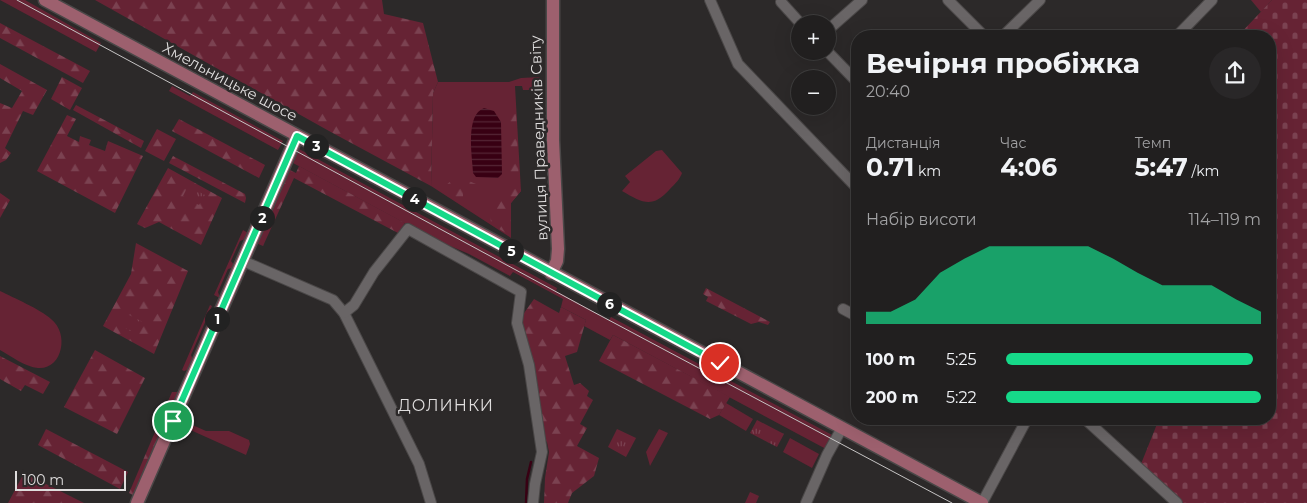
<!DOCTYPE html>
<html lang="uk">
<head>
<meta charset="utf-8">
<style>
  body { margin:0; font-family:Montserrat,sans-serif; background:#292728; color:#f1f3f6; height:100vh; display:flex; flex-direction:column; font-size:19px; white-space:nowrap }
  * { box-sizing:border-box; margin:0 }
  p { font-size:16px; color:#a2a2a4 }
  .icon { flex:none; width:28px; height:28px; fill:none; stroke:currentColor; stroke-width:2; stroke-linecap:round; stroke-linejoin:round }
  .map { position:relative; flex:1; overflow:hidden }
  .drawer { position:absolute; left:851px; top:30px; width:425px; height:395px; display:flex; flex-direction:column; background:#211f1f; border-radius:20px; box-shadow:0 5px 20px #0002,0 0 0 1px #3e3d3d }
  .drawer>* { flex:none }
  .controls { position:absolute; left:791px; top:15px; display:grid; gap:10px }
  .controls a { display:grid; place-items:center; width:45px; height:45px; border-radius:50%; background:#211f1f; box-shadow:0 5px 20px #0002,0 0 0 1px #3e3d3d; font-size:25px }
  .scale { position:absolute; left:15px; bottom:12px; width:111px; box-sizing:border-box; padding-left:5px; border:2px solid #dfdddd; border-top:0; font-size:14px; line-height:18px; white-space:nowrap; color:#dfdddd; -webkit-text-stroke:4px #2c2929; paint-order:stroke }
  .pin { position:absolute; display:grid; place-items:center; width:42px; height:42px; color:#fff; margin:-21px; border:2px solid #fff; border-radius:50%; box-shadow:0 1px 5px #0007 }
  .km { position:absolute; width:25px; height:25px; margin:-12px; border-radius:50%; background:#222; color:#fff; font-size:14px; line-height:25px; text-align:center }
  .round { display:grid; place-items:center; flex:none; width:52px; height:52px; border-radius:26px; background:#292728 }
  .summary { display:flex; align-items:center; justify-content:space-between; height:85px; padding:0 15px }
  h1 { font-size:28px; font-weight:700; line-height:38px }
  .metrics { display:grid; grid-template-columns:repeat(3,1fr); gap:8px; height:85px; padding:5px 15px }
  .metrics div { display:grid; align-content:center }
  .metrics b { font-size:25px; font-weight:700 }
  .metrics small { font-size:14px; font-weight:400 }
  .metrics p { font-size:14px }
  .chart { height:140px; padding:10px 15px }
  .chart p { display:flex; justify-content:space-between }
  .chart svg { width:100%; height:90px; margin-top:5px; fill:#16d989; opacity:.7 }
  ul { padding:0 15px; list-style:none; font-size:16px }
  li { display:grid; grid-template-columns:80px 60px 1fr; align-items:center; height:38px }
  li i { height:12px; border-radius:6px; background:#16d989 }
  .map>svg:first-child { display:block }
  .grass { fill:#662334 }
  .forest { fill:url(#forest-firs) }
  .cemetery { fill:url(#cemetery-stones) }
  .park { fill:url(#park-tufts) }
  .water { fill:url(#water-rules) }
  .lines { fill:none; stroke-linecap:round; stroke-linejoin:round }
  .stream { stroke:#380013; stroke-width:2.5 }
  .minor-casing { stroke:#4a4747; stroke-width:12 }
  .major-casing { stroke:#4a4747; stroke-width:15 }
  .minor { stroke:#696566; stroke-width:10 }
  .major { stroke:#9d606e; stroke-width:12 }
  .tram { stroke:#c6c4c4; stroke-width:1 }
  .route-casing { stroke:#fff; stroke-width:10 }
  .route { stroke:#16d989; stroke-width:6 }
  .labels { text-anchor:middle; stroke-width:5; stroke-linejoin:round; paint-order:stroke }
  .street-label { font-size:15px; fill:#dfdddd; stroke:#2c2929 }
  .neighbourhood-label { font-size:16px; letter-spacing:1px; fill:#dfdddd; stroke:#2c2929 }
</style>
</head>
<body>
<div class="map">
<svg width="1307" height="503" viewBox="0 0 1307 503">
  <defs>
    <pattern id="forest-firs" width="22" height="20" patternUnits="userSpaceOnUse" patternTransform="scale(1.25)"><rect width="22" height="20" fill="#662334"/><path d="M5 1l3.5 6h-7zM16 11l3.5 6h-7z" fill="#7b4251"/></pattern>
    <pattern id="cemetery-stones" width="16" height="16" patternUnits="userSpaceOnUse" patternTransform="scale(1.25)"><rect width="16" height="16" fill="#662334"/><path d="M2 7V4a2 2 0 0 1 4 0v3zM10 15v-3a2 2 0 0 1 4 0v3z" fill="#7b4251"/></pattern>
    <pattern id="park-tufts" width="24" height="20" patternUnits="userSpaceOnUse" patternTransform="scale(1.25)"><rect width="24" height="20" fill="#662334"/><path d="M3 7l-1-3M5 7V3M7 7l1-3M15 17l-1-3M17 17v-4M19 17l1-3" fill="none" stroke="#7b4251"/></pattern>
    <pattern id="water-rules" width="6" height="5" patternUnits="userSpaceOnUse" patternTransform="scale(1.25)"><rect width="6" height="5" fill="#380013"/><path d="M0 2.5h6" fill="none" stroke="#542535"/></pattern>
  </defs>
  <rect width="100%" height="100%" fill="#2c2929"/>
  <g class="grass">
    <polygon points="0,0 25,0 101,43 96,52"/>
    <polygon points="540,77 542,139 539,139 537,90 523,90 522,86 515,86 521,191 511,203 511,238 431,186 433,93 438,82 509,82 521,78"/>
    <polygon points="172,86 190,96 193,92 283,141 278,150 169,91"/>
    <polygon points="299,149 557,288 556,291 609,320 611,317 834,436 826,449 613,335 610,340 584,326 586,320 561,307 563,299 513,272 510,276 469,254 436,240 293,163"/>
    <path d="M662,150l20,23c-2,6 -7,11 -12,16 -18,20 -27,14 -48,2l8,-9 -5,-6 31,-25z"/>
    <polygon points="243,230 248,233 245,239 240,241 231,261 234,265 232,268 228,269 218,292 220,298 214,295"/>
    <path d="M0,291c14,7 40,18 51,28 19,15 11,51 -13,49 -13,-1 -27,-12 -38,-18z"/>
    <polygon points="210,305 212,306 191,355 193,360 189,369 184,371 182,370"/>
    <polygon points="726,403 753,419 746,431 719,415"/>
    <polygon points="188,423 206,431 229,431 249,440 250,444 246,455 186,428"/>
    <polygon points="659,429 668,433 650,466 646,452"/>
    <polygon points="790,438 819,454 812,468 783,452"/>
  </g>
  <g class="forest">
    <polygon points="95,0 382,0 384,14 423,23 438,82 433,93 431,186 329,131"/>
    <polygon points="1251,0 1272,0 1261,12"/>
    <polygon points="0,23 90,71 83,83 0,38"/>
    <polygon points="0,64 47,90 33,115 23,111 5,148 11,153 6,160 0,163 0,103 12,108 22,91 0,78"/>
    <polygon points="62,77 82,88 70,110 51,99"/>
    <polygon points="76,105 144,141 141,148 73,110"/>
    <polygon points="509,110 516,112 519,184 510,183 508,178 506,121 504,113"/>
    <polygon points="67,115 76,119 67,136 79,142 80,136 91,140 89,145 105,151 108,141 143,156 115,213 37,171"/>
    <polygon points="179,119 265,165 259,178 172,131"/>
    <polygon points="157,129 176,139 164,161 145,151"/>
    <polygon points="173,156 245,194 246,198 245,203 169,163"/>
    <polygon points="299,166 405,223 398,233 294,178 263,246 256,243 290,170 296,173"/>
    <polygon points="168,168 222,198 201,245 159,222 145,228 137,224"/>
    <polygon points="459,177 476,184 472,190 463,189 463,200 459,203 445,193 445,186 452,180"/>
    <polygon points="509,187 521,189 521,191 511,203 511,236 491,224 490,206 496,204"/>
    <polygon points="0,193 10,200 0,218"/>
    <polygon points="136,243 188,271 154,354 103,326 131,274"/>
    <polygon points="706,288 770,322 768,325 759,322 751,324 706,301 708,297 703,294"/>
    <polygon points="534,299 559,313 561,307 586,320 577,352 565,356 574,385 580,383 589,391 587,396 593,400 580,424 587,428 577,446 599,458 594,476 572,493 568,503 544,503 545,478 549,452 547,442 540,436 517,323"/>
    <polygon points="613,335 730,397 719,415 710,419 599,361"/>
    <polygon points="95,350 145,378 117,434 64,407"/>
    <polygon points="0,356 50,382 43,394 25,385 21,391 0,379"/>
    <polygon points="172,392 179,392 167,417 162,415"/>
    <polygon points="158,425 163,427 135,496 129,493"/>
    <polygon points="46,429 128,472 120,489 38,445"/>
    <polygon points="24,473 84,503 8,503"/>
  </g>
  <polygon class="cemetery" points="1272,0 1307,0 1307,503 1177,503 1139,469 1159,419 1270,419 1270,36 1238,36"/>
  <g class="park">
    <polygon points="188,186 205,195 199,205 183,196"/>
    <polygon points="127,314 145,323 138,335 121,326"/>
    <polygon points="757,420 784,434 777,447 750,433"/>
    <polygon points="617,429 636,438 626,457 608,447"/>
    <polygon points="750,492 759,496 756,503 745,503"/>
  </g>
  <path class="water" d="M484,108l10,3 7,11 1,52 -4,4 -22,-1 -3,-4c-1,-18 -8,-58 11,-65z"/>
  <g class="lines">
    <polyline class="stream" points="526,503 527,479 531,462"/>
    <g class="minor-casing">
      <g id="minor">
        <polyline points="710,0 738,64 858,189"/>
        <polyline points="948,0 984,36"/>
        <polyline points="781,2 801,24"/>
        <polyline points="828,30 862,0"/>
        <polyline points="1003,36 1040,0"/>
        <polyline points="1177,36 1212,0"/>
        <polyline points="827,51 858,83"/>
        <polyline points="243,261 333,300 344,313 419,464 431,503"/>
        <polyline points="843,309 858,317"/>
        <polyline points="344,313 354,305 374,272 408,229 521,292 517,323 529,365 542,452 535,484 533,503"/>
        <polyline points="1085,419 1177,503"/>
        <polyline points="806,503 827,455 842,428"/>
        <polyline points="982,503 1027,419"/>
      </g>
    </g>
    <g class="major-casing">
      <g id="major">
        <polyline points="45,0 982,503"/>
        <polyline points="551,273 557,261 558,249 553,140 553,0"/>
        <polyline points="137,503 297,136"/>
      </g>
    </g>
    <use href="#minor" class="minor"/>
    <use href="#major" class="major"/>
    <polyline class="tram" points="17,0 588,309 952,503"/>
  </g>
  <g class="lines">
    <g class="route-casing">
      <polyline id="route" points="173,421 297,136 720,363"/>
    </g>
    <use href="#route" class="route"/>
  </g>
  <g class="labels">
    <g class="street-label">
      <text transform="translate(230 82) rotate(28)" y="5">Хмельницьке шосе</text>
      <text transform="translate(539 138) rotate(-92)" y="5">вулиця Праведників Світу</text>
    </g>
    <g class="neighbourhood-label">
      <text x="446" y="411">ДОЛИНКИ</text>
    </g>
  </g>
</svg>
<div class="controls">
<a>+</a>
<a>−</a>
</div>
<div class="scale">100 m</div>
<div class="pin" style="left:173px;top:421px;background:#1e9e55"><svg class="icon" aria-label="arrive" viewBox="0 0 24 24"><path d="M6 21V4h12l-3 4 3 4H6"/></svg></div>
<div class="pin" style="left:720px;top:363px;background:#d93025"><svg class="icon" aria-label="check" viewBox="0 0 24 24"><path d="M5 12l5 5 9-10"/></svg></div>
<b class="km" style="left:217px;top:319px">1</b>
<b class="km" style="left:262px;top:218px">2</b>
<b class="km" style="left:316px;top:146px">3</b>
<b class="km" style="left:414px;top:199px">4</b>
<b class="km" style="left:511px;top:251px">5</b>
<b class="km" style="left:609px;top:304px">6</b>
<section class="drawer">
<div class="summary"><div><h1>Вечірня пробіжка</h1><p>20:40</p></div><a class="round"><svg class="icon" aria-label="share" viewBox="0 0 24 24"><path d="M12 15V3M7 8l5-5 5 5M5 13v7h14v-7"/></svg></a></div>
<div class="metrics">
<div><p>Дистанція</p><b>0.71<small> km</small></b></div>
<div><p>Час</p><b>4:06</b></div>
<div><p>Темп</p><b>5:47<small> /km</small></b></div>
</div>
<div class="chart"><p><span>Набір висоти</span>114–119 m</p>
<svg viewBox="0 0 160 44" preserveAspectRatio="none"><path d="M0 44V38L10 38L20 32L30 19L40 12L50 6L60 6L70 6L80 6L90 6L100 12L110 19L120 25L130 25L140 25L150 32L160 38V44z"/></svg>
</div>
<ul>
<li><b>100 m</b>5:25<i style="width:97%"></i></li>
<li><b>200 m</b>5:22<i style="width:100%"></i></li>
</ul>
</section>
</div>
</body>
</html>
